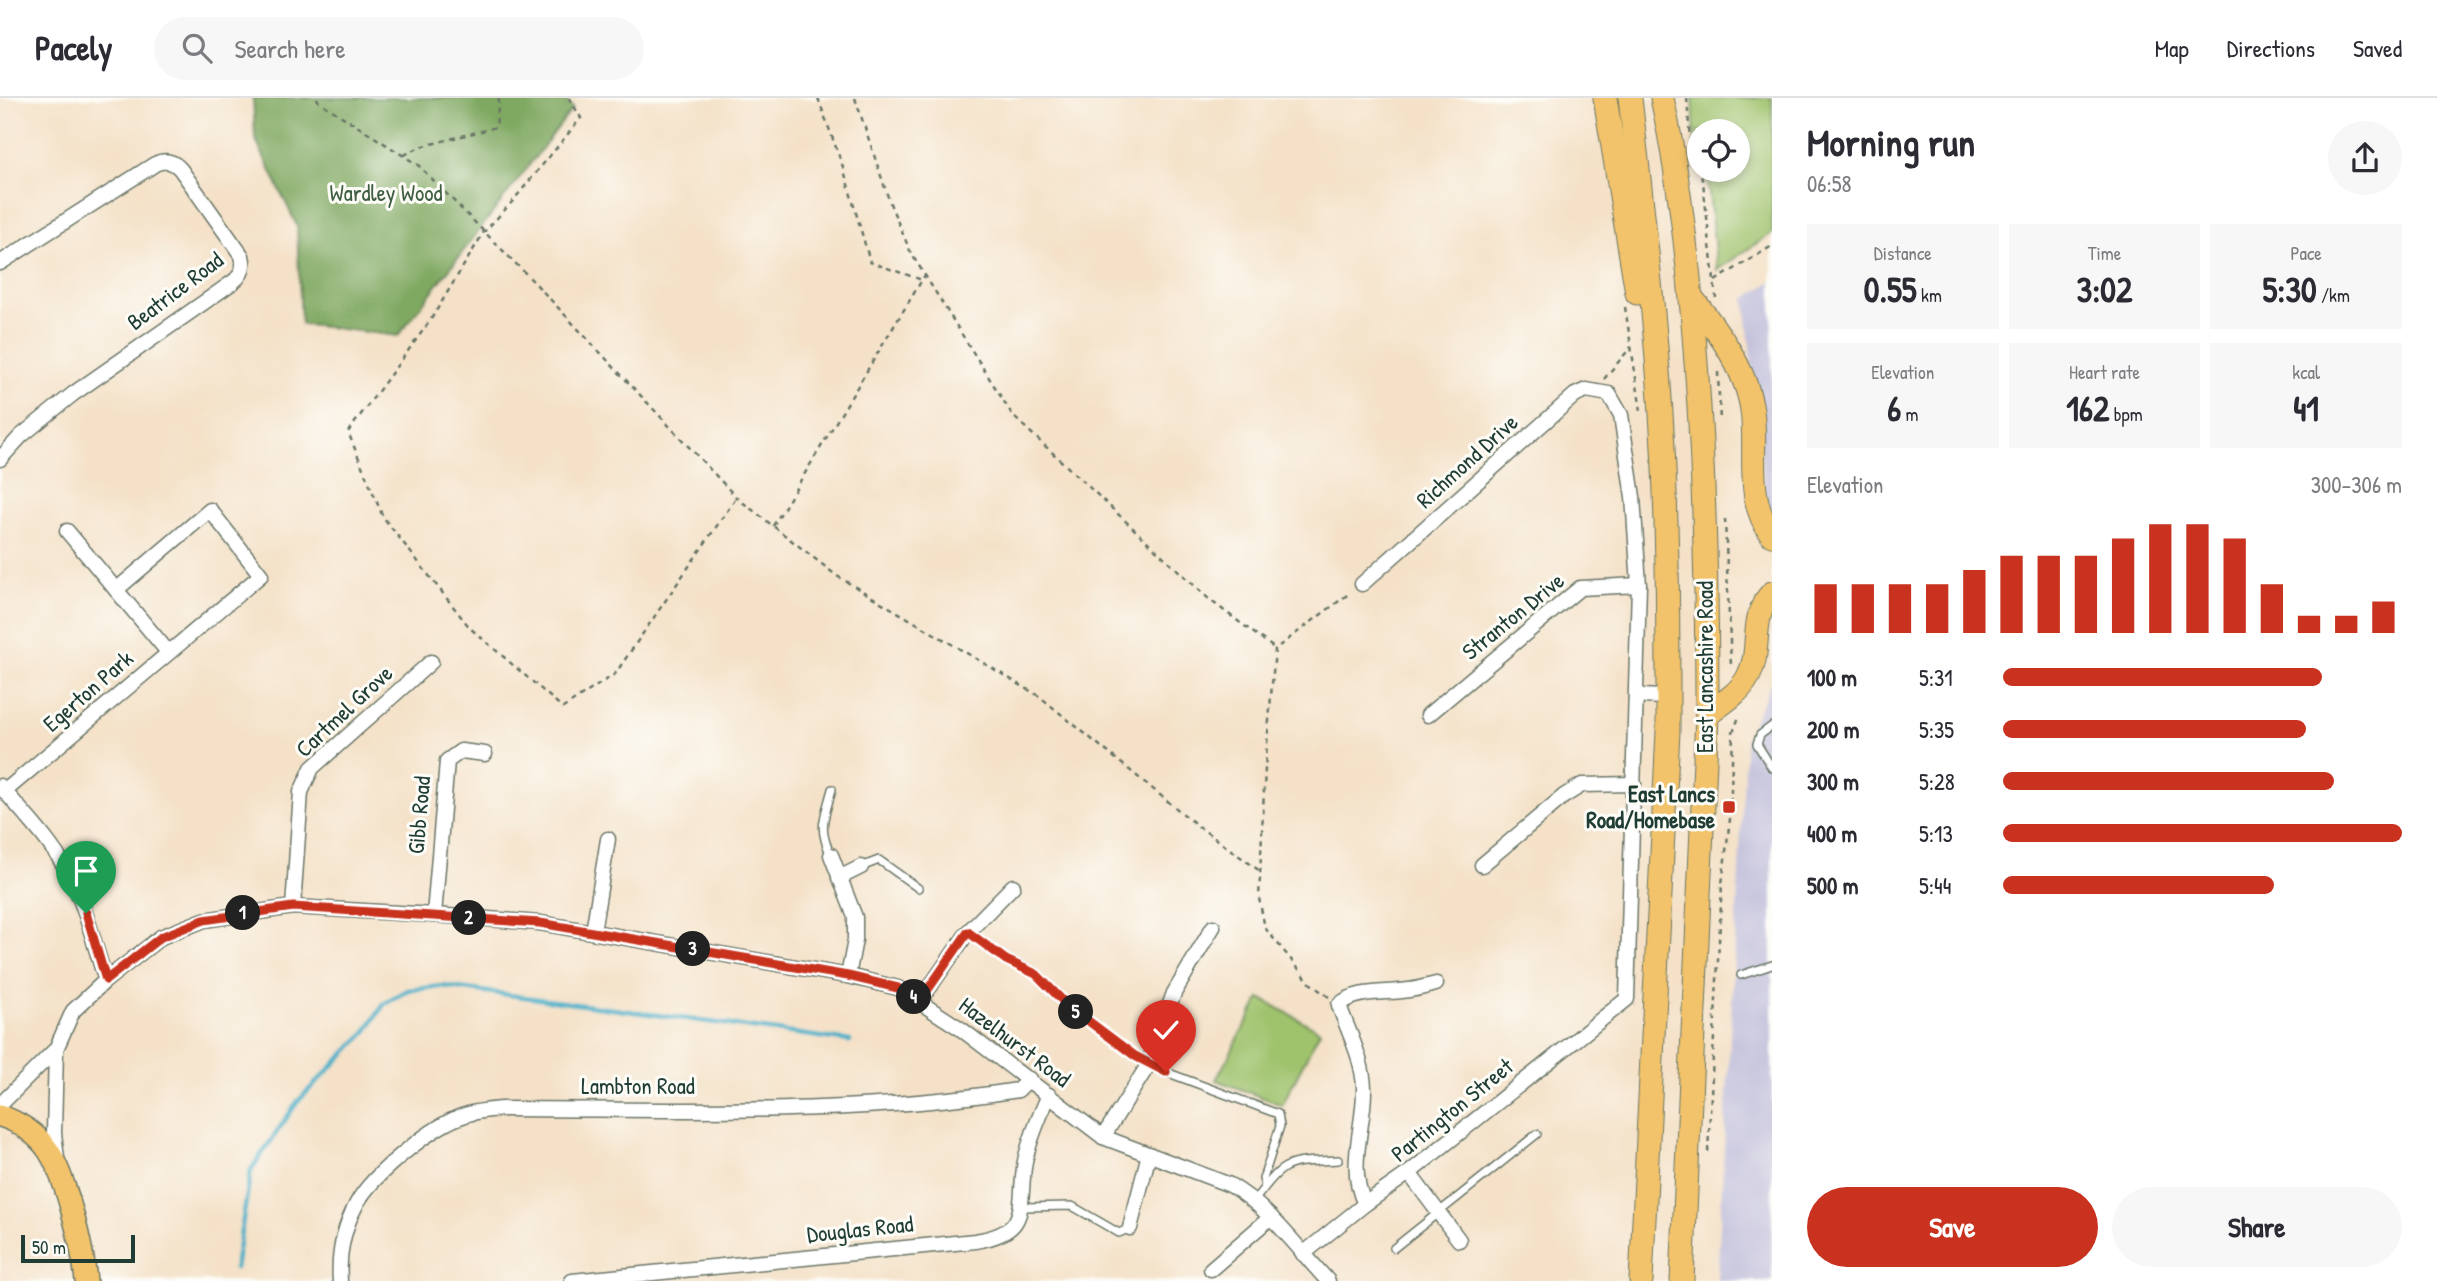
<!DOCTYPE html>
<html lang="en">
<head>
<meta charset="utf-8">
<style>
  body { margin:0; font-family:"Patrick Hand",sans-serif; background:#f7f7f7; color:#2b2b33; height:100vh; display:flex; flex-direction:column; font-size:26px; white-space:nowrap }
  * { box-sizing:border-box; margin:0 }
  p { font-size:23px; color:#7c7c81 }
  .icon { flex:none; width:38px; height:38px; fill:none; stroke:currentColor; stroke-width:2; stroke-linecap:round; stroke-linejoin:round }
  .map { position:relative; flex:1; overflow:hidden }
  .sheet { display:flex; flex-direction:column; background:#fff; width:665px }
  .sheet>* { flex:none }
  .buttons { position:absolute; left:1687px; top:21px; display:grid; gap:14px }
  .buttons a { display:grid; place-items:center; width:63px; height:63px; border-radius:50%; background:#fff; box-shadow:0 4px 10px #0003; font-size:35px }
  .scale { position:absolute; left:21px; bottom:18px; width:114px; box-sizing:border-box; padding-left:7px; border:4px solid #1f3d34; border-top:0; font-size:19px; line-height:24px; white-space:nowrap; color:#1f3d34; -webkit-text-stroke:5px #fdfcf7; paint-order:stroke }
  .pin { position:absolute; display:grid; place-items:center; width:60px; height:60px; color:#fff; margin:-72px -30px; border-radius:50% 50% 50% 0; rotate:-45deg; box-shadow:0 0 7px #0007 }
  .pin .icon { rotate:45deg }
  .km { position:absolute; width:35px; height:35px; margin:-18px; border-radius:50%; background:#222; color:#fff; font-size:19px; line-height:35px; text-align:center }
  .round { display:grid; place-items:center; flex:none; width:74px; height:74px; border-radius:37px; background:#f7f7f7 }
  .summary { display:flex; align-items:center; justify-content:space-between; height:119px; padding:0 35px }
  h1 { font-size:38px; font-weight:700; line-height:52px }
  .metrics { display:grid; grid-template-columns:repeat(3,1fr); gap:10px; height:119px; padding:7px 35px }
  .metrics div { display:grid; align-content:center; border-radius:0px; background:#f7f7f7; text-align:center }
  .metrics b { font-size:35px; font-weight:700 }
  .metrics small { font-size:19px; font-weight:400 }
  .metrics p { font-size:19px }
  .chart { height:196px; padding:14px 35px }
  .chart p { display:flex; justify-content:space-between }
  .chart svg { width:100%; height:126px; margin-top:7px; stroke:#c8321e; stroke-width:6 }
  .primary-button { display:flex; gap:14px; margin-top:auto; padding:14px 35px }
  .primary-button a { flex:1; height:80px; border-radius:42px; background:#c8321e; color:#fff; font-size:28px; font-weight:700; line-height:80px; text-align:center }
  .primary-button a+a { background:#f7f7f7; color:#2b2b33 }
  ul { padding:0 35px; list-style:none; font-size:23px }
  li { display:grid; grid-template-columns:112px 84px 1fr; align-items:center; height:52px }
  li i { height:18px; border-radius:9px; background:#c8321e }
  header { display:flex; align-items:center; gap:42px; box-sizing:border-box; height:98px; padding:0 35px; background:#fff; border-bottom:2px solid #e1e1e2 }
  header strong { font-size:33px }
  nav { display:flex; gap:38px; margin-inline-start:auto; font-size:24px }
  .search { width:490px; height:63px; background:#f7f7f7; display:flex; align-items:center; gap:18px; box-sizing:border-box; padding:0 24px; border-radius:38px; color:#7c7c81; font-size:26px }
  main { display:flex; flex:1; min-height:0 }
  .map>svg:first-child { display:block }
  .industrial { fill:#c3c1db }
  .green { fill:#9fc26c; stroke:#5f8050; stroke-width:2 }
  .forest { fill:#7fa860; stroke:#4f724a; stroke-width:2 }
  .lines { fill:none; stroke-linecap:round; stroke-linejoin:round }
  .stream { stroke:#49afc8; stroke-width:4.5 }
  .service-casing { stroke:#6a7667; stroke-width:10 }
  .minor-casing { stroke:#6a7667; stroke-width:17 }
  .primary-casing { stroke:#6a7667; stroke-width:24 }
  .trunk-casing { stroke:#6a7667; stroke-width:25 }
  .path { stroke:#6a7667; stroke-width:2.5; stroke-dasharray:5 5; stroke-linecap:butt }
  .service { stroke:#fff; stroke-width:7 }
  .minor { stroke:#fff; stroke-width:14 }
  .primary { stroke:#f2c36a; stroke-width:21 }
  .trunk { stroke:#f2c36a; stroke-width:23 }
  .route-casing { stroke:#fff; stroke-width:14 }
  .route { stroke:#c8321e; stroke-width:9 }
  .poi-dot { fill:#c8321e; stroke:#fdfcf7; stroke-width:2.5 }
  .labels { text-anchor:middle; stroke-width:6; stroke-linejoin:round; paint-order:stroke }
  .park-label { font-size:23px; fill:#3f5e42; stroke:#fdfcf7 }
  .street-label { font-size:23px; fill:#1f3d34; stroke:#fdfcf7 }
  .poi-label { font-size:23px; font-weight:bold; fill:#1f3d34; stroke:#fdfcf7; text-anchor:end }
</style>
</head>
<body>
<header>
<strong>Pacely</strong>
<div class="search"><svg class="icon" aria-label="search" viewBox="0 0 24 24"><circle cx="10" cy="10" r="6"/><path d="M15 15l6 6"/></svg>Search here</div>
<nav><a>Map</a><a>Directions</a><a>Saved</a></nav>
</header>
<main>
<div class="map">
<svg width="1772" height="1183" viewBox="0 0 1772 1183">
  <rect width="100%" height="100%" fill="#fdfcf7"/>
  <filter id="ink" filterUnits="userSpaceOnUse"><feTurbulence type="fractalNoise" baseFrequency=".0143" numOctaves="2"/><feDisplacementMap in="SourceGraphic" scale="14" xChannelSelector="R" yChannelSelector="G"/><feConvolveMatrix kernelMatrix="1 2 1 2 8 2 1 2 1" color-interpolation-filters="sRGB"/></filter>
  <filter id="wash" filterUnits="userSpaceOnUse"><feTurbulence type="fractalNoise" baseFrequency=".00686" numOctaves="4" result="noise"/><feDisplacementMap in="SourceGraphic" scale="28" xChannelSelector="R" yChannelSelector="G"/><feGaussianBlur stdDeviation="1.57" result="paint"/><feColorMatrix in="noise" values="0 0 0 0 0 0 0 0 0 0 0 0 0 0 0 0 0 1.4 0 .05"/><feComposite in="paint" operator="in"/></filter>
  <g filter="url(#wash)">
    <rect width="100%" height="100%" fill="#f4e1c7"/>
    <g class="industrial">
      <polygon points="1772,183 1772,460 1745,201"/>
      <polygon points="1772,584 1772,1183 1717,1183 1746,640"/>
    </g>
    <g class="green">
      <polygon points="1693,0 1772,0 1772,135 1717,172 1708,86 1704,72 1738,72 1738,33 1699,33 1699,58 1695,45"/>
      <polygon points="1260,900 1320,933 1282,1007 1216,982"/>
    </g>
    <polygon class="forest" points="253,0 563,0 573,10 398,238 301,226 297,128 255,40"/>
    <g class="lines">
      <polyline class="stream" points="235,1170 251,1072 298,1003 365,935 384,906 408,892 443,888 850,943"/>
    </g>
  </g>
  <g filter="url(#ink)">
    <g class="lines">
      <g class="service-casing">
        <g id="service">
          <polyline points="1772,628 1760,637 1757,646 1772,670"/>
          <path d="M831,757c-14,-28 -6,-38 1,-66"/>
          <polyline points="861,769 879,762 918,790"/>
          <polyline points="968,834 1006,861 1036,875 1067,907 1135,958 1166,974 1278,1016 1280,1028 1263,1081 1265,1087"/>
          <polyline points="1741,877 1772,867"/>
          <path d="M1254,1103c32,-43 33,-38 84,-41"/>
          <polyline points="1022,1109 1072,1108 1119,1135 1130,1130"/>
          <polyline points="1394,1150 1537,1036"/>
        </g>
      </g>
      <g class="minor-casing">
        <g id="minor">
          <path d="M0,165l155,-99c10,-5 19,-3 26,6l61,86c3,11 0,19 -9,26l-160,112 -52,42 -21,23"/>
          <polyline points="67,433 168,554"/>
          <polyline points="1637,598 1668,599"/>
          <polyline points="1428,617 1580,490 1639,487"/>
          <path d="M0,688c26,30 59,63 75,101 14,30 20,62 31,93"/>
          <polyline points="5,693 261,477 210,412 116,492"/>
          <polyline points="831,757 855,819 855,842 848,878"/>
          <polyline points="1482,767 1564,698 1582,687 1634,686"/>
          <polyline points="839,780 861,769"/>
          <polyline points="293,809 301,694 312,670 431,564"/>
          <polyline points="434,817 447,663 461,653 485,656"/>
          <polyline points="593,834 608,741"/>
          <polyline points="920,903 968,834 1013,788"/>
          <polyline points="56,951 54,1035 57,1061"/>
          <path d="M0,1007l56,-56 17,-38 33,-31 55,-43 43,-17 89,-13 141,8 106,8 308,53 50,12 63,41 142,108 127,48c40,23 67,63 98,96"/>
          <polyline points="1103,1039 1147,969 1174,895 1213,829"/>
          <polyline points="1409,1075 1459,1142"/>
          <path d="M1365,1106c-19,-37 0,-77 -1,-116 -1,-30 -16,-56 -25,-83 18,-16 46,-11 70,-15 9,-1 18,-4 27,-6"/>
          <polyline points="1130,1130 1149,1056"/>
          <polyline points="1303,1156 1365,1106 1409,1075 1627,901 1639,487 1633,399 1621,317 1609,296 1586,292 1575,297 1362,486"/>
          <polyline points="1211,1171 1271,1119"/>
          <path d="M340,1183c-2,-27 4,-54 17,-78 15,-28 77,-79 108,-88 12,-4 25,-5 37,-6 172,0 346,8 516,-19l11,-11"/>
          <path d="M572,1183l403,-40c58,-9 42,-35 50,-80 5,-23 14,-44 24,-66"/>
        </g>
      </g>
      <g class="primary-casing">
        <path id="primary" d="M0,1018c18,5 37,18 48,34 18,27 35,98 38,131"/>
      </g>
      <g class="trunk-casing">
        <g id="trunk">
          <polyline points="1605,0 1637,195"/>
          <path d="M1630,0c13,117 27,233 33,350 5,94 5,189 5,283l-27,550"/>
          <path d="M1662,0c19,87 28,176 34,265 9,117 11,234 11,352l-25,566"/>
          <path d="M1692,200c25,32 54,70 60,112 6,43 -8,88 20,125"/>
          <path d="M1707,617c14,-11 32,-21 41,-38 15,-27 0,-59 24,-84"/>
        </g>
      </g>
      <g class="path">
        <polyline points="317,0 318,3 418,67 533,183 736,399 837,478 1039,598 1198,728 1260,773"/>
        <polyline points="569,0 581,20 512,104 484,134 430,223 348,334 383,419 470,530 563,610 615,576 736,400"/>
        <polyline points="818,0 843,69 870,164 922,182"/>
        <polyline points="855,0 891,108 911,155 1013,318 1210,502 1275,551"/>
        <polyline points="1687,0 1690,42"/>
        <polyline points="404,57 420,49 496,29 499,0"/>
        <polyline points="1694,59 1703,84 1716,200"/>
        <polyline points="1715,183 1772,148"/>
        <polyline points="1625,209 1641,313"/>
        <polyline points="1718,274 1720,324"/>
        <polyline points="1604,281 1631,249"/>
        <polyline points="1725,421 1731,568"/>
        <polyline points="773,428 925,177"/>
        <polyline points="1329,899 1311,886 1265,830 1259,800 1265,670 1275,551 1351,494"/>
        <polyline points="1708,1054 1722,786 1730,721 1733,634 1739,619"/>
      </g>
      <use href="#service" class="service"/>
      <use href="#minor" class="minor"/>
      <use href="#primary" class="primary"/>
      <use href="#trunk" class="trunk"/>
    </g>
  </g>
  <g class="lines" filter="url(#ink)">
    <g class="route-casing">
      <polyline id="route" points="86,815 106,882 161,839 204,822 293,809 540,825 848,878 898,890 920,903 968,834 1006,862 1036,876 1067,907 1135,958 1166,974"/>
    </g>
    <use href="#route" class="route"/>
  </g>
  <rect class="poi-dot" x="1722" y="702" width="14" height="14" rx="3.5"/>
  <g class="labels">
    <g class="park-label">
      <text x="386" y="103">Wardley Wood</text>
    </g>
    <g class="street-label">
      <text transform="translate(175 193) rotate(-37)" y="8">Beatrice Road</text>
      <text transform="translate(1467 363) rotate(-42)" y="8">Richmond Drive</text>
      <text transform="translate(1513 518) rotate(-39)" y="8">Stranton Drive</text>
      <text transform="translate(1705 569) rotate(-90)" y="8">East Lancashire Road</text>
      <text transform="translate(88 593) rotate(-41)" y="8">Egerton Park</text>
      <text transform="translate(344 613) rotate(-43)" y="8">Cartmel Grove</text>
      <text transform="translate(419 717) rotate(-85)" y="8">Gibb Road</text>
      <text transform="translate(1015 944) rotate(37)" y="8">Hazelhurst Road</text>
      <text x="638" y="996">Lambton Road</text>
      <text transform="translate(1452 1012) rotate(-39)" y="8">Partington Street</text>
      <text transform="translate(860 1131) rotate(-6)" y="8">Douglas Road</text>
    </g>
    <g class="poi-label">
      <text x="1715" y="704">East Lancs<tspan x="1715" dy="26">Road/Homebase</tspan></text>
    </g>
  </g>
</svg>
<div class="buttons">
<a><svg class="icon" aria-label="locate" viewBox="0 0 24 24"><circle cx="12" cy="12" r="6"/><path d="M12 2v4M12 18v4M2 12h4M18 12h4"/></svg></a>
</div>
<div class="scale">50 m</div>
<div class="pin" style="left:86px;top:815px;background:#1e9e55"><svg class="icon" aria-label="arrive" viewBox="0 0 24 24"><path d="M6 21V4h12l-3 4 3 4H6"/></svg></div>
<div class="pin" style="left:1166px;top:974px;background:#d93025"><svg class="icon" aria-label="check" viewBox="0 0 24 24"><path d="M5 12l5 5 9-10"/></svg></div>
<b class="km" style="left:243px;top:815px">1</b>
<b class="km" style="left:469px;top:820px">2</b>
<b class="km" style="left:693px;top:851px">3</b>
<b class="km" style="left:914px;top:899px">4</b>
<b class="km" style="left:1076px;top:914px">5</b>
</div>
<section class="sheet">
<div class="summary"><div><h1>Morning run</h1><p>06:58</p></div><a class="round"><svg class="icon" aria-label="share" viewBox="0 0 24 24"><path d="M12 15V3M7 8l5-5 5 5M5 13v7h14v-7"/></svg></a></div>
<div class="metrics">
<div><p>Distance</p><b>0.55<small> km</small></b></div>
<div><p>Time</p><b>3:02</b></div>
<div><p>Pace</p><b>5:30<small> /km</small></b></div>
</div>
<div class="metrics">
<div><p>Elevation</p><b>6<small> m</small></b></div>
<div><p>Heart rate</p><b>162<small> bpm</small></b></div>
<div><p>kcal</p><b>41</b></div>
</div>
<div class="chart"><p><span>Elevation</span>300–306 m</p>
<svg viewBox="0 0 160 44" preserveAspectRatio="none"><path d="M5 44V27M15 44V27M25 44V27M35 44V27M45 44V22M55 44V17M65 44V17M75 44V17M85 44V11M95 44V6M105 44V6M115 44V11M125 44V27M135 44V38M145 44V38M155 44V33"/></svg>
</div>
<ul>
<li><b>100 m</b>5:31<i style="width:80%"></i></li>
<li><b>200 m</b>5:35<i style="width:76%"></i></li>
<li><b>300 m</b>5:28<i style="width:83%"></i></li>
<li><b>400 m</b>5:13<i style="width:100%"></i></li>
<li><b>500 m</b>5:44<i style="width:68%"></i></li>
</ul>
<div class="primary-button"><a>Save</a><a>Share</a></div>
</section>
</main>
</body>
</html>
